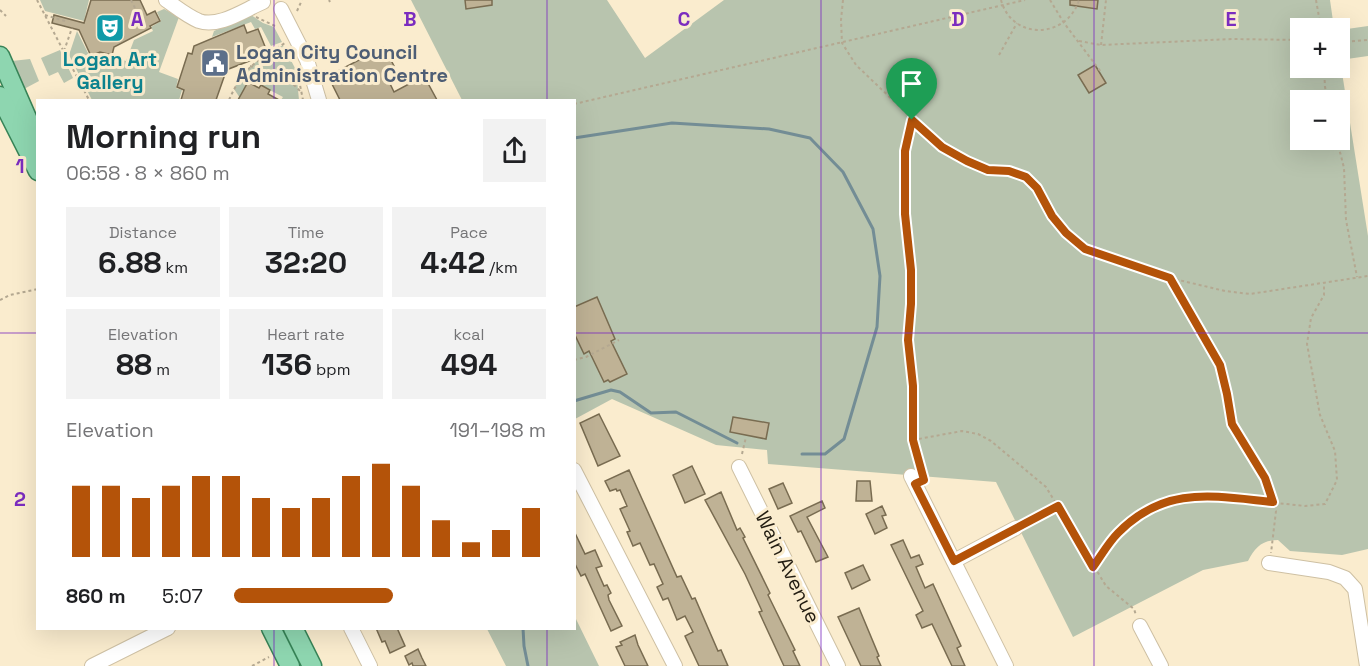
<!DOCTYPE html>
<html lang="en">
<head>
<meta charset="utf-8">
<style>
  body { margin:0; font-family:"Space Grotesk",sans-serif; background:#f2f2f2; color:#202124; height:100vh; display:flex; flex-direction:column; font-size:22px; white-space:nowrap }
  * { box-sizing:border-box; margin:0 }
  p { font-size:20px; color:#757577 }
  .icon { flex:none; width:33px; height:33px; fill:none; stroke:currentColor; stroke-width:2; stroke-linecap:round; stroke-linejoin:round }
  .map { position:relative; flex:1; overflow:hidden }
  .drawer { position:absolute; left:36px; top:99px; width:540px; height:531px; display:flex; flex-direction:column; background:#fff; border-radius:0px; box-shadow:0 6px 24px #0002 }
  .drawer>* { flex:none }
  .buttons { position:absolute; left:1290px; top:18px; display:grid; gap:12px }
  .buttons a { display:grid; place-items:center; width:60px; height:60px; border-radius:0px; background:#fff; box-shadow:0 6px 24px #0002; font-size:30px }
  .pin { position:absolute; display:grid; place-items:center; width:51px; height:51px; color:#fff; margin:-62px -26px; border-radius:50% 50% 50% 0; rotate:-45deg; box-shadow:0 0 6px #0007 }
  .pin .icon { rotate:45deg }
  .round { display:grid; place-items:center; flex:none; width:63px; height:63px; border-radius:0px; background:#f2f2f2 }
  .overview { display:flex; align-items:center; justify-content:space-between; height:102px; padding:0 30px }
  h1 { font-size:33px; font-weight:800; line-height:45px }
  .metrics { display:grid; grid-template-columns:repeat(3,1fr); gap:9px; height:102px; padding:6px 30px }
  .metrics div { display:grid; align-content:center; border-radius:0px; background:#f2f2f2; text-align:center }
  .metrics b { font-size:30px; font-weight:800 }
  .metrics small { font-size:16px; font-weight:400 }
  .metrics p { font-size:16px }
  .chart { height:168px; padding:12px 30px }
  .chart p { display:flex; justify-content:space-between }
  .chart svg { width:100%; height:108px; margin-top:6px; stroke:#b45309; stroke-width:6 }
  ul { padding:0 30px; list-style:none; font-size:20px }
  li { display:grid; grid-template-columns:96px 72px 1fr; align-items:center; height:45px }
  li i { height:15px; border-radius:8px; background:#b45309 }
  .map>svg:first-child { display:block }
  .green { fill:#b8c4ae; fill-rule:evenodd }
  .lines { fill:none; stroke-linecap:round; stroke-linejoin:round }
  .stream { stroke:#738d95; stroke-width:3 }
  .building { fill:#bfb295; stroke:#796c51; stroke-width:1.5 }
  .minor-casing { stroke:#cec0a3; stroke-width:16 }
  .major-casing { stroke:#378357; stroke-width:21 }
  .path { stroke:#b4a891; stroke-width:2; stroke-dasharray:3 3; stroke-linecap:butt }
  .minor { stroke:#fff; stroke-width:14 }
  .major { stroke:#8ed6b0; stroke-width:18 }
  .route-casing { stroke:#fff; stroke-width:12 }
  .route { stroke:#b45309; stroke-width:8 }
  .grid { fill:none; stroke:#7b2cbf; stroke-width:1.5; stroke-opacity:0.55 }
  .labels { text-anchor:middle; stroke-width:6; stroke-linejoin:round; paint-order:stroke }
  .service-label { font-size:20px; font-weight:bold; fill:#4e5e75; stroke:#faecce; text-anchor:start }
  .culture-label { font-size:20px; font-weight:bold; fill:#0d838f; stroke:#faecce }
  .street-label { font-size:20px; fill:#221c11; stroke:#faecce }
  .grid-label { font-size:20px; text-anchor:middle; font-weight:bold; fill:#7b2cbf; stroke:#faecce; stroke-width:6; stroke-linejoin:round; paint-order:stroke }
</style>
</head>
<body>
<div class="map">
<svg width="1368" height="666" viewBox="0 0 1368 666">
  <rect width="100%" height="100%" fill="#faecce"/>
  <g class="green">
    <polygon points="40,0 89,0 84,21 45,11"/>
    <path d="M411,0h196l38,58 79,-58h606l4,28h-34v40h40v-38l28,-4v30l-28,4 28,176v313l-26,6 -52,-4 -12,-11c-16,0 -23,7 -30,21l-45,9 -130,67 -77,-155 -228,-18 -1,-14 -51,-5 -104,-46 -37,20 -1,-319h-112zM1300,100h40v40h-40z"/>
    <polygon points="164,9 179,17 159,72 178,79 176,88 182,90 179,100 92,100 69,55 77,31 90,57 99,53 126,61 134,40 153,31 151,27 161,21 157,12"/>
    <polygon points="251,15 263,23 274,27 282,42 271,46 261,27 255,29 251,22 212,37 214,31"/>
    <path d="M283,45l13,25 3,30h-18l2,-3 -34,-18 -9,19 -6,-9c9,-22 29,-32 49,-44z"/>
    <polygon points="60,50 73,78 64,83 58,72 49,76 41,58"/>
    <polygon points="30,59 39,81 24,89 12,61"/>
    <polygon points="575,617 599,666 506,666 487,629 574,628"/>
  </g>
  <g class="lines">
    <g class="stream">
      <polyline points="574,138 672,123 769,129 810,138 843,172 873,229 880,276 877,327 844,439 825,454 802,454"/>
      <polyline points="574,401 611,390 620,392 651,413 676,412 737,443"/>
      <polyline points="523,628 524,646 528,666"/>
    </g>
  </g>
  <g class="building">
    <polygon points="91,0 140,0 147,15 155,11 160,21 150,26 151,28 114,47 112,55 100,52 91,56 79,30 52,23 54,15 84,23"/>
    <polygon points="465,0 492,0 492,5 466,9"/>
    <polygon points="1070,0 1098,0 1097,9 1070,5"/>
    <polygon points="244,25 247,33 258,29 266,49 261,51 262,56 221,72 224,77 216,100 181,100 184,90 177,87 188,53 192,54 194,46"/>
    <polygon points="384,47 394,66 384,71 394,92 424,76 437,100 340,100 328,76"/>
    <polygon points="1095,65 1106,83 1089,93 1078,75"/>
    <polygon points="248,82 259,88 261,85 270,90 268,94 279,100 238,100"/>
    <polygon points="597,297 615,339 611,341 627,374 610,382 608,380 604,382 589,351 584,354 574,333 574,307"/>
    <polygon points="599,414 620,456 598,466 580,423"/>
    <polygon points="733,417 769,423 766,439 730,432"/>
    <polygon points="692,466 705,494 685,503 673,475"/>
    <polygon points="629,470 677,577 681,576 692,599 695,598 718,651 721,650 728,666 699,666 685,636 693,632 685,616 677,620 668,598 663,600 657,587 663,584 654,564 650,565 640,543 633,546 627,532 630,531 620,509 627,506 620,490 617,491 616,489 610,491 605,481"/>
    <polygon points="857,481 870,481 872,501 856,501"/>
    <polygon points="783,483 792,503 778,509 769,489"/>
    <polygon points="721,492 737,530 740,528 745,537 743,538 770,593 768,595 795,650 793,651 800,666 784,666 759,612 762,611 745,574 705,500"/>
    <polygon points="822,501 825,508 807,517 828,557 816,562 801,531 798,532 790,516"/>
    <polygon points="882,506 886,515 882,516 887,528 875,534 866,514"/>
    <polygon points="574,531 585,554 595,550 602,566 596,568 604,586 607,585 611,593 608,595 609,600 622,626 611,631 585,574 581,576 574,562"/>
    <polygon points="903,540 911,558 919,555 923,564 916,567 925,588 933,584 961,646 957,648 965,666 952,666 932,624 922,628 916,615 923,611 891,545"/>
    <polygon points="863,565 870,580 852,589 845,573"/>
    <polygon points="859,608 879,656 877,657 881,666 861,666 838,617"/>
    <polygon points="376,628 397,628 405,646 390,653 385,641 382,642"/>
    <polygon points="635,635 638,645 648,666 625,666 616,647 622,645 620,642"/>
    <polygon points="418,649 422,658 426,666 413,666 412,663 409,665 405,656"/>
  </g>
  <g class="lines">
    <g class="minor-casing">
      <g id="minor">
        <path d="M166,0c10,7 21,16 33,21 20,7 45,-11 64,-19"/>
        <polyline points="281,9 307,60 319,100"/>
        <polyline points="739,467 838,666"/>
        <polyline points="574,470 675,666"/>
        <polyline points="911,476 1006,666"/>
        <polyline points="954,561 1016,528"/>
        <polyline points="1269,563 1329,572 1345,578 1355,589 1367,666"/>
        <polyline points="1140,626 1161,666"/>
        <polyline points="351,628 370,666"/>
        <polyline points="92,666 168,628"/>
      </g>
    </g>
    <g class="major-casing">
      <g id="major">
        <polyline points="0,56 38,143"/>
        <polyline points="0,96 38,171"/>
        <polyline points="271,628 290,666"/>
        <polyline points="293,628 312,666"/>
      </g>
    </g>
    <g class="path">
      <polyline points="37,0 89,100"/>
      <polyline points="131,0 136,10"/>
      <polyline points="329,0 330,2"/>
      <polyline points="843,0 841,20 842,43 856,65 942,147 967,161 988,170 1009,171 1026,177 1037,188 1052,216 1066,233 1085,249 1170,278 1225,291 1250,294 1368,276"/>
      <path d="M1001,0c11,41 66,39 78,0"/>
      <polyline points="1050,0 1064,23 1101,72"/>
      <polyline points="1316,0 1321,28"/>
      <polyline points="0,10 6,16"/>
      <polyline points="297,11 302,0"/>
      <polyline points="45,15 68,22"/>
      <polyline points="256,17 275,26"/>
      <polyline points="1079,41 1101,45 1232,39 1300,40"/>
      <polyline points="1340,42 1368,40"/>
      <polyline points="1101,45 1106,0"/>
      <polyline points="64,51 72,28"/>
      <polyline points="999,55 1017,23"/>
      <polyline points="250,66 288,79 300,91"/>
      <polyline points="1324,68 1325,87 1328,100"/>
      <polyline points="299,80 303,100"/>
      <path d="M229,100c14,-32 27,-39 56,-57"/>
      <polyline points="574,104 1025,0"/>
      <polyline points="912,120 905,151 905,214 911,270 911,304 908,340 913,386 913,440 920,468"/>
      <polyline points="1337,140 1344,168 1346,220 1357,277"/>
      <polyline points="1170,278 1219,365 1227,394 1232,424 1265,478 1276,511 1271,553"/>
      <polyline points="0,300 10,295 38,289"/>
      <polyline points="574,360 586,357 619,340"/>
      <polyline points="574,377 574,385"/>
      <polyline points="913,440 962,431 978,434 991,441 1046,487 1106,586 1134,609 1136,615"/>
      <polyline points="742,454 746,437"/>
      <polyline points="1026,522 1058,506"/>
      <polyline points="1093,567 1117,534 1146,510 1182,496 1220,497 1305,506 1325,504 1337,480 1335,451 1320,415 1307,344 1311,318 1324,295 1324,283"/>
      <polyline points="252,666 269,657"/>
    </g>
    <use href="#minor" class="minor"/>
    <use href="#major" class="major"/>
  </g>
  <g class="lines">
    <g class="route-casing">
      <path id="route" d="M912,120l30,27 25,14 21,9 21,1 17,6 11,11 15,28 14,17 19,16 85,29 50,87 7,29 5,30 33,54 8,24c-60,-6 -108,-17 -155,31 -10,10 -17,23 -25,34l-35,-61 -104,55 -39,-77 9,-4 -11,-40v-54l-5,-46 3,-36v-34l-6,-56v-63z"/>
    </g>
    <use href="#route" class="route"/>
  </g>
  <path class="grid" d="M274,0v100M547,0v100M821,0v666M1094,0v666M0,333h38M574,333h794M274,628v38M547,628v38"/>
  <defs>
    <g id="theatre-square" transform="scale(1.5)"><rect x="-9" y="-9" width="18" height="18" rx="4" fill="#0f9aa8" stroke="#faecce"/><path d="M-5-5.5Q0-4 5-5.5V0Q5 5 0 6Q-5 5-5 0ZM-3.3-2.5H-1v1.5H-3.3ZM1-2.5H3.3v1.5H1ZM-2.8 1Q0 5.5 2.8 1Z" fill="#fff"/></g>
    <g id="civic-square" transform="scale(1.5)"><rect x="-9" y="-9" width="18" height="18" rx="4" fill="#5c6f8a" stroke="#faecce"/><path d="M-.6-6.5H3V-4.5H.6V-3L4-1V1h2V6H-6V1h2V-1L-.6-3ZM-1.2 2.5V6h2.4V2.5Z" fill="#fff"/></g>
  </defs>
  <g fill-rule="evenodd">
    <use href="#theatre-square" x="110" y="28"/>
    <use href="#civic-square" x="215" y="63"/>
  </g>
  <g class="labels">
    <g class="service-label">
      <text x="236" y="59">Logan City Council<tspan x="236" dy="23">Administration Centre</tspan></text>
    </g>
    <g class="culture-label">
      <text x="110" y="66">Logan Art<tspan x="110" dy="23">Gallery</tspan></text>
    </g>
    <g class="street-label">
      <text transform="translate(788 567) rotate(64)" y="7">Wain Avenue</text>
    </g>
  </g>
  <g class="grid-label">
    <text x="137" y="26">A</text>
    <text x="410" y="26">B</text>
    <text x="684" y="26">C</text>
    <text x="958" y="26">D</text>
    <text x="1231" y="26">E</text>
    <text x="20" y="173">1</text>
    <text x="20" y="506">2</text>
  </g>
</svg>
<div class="buttons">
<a>+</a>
<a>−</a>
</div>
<div class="pin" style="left:912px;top:120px;background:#1e9e55"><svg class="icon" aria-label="arrive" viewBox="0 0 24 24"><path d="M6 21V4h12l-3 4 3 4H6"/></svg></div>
<section class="drawer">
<div class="overview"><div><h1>Morning run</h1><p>06:58 · 8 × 860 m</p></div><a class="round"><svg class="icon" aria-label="share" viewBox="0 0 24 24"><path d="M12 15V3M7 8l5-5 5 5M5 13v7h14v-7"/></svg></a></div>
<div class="metrics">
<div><p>Distance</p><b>6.88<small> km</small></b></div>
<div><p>Time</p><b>32:20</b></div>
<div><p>Pace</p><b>4:42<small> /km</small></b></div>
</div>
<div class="metrics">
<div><p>Elevation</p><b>88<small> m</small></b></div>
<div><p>Heart rate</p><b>136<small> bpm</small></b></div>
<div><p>kcal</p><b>494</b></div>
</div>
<div class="chart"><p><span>Elevation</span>191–198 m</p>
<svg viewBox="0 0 160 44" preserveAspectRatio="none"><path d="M5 44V15M15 44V15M25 44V20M35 44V15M45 44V11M55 44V11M65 44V20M75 44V24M85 44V20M95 44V11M105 44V6M115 44V15M125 44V29M135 44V38M145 44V33M155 44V24"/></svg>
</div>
<ul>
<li><b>860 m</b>5:07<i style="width:51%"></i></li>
</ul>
</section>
</div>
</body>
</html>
